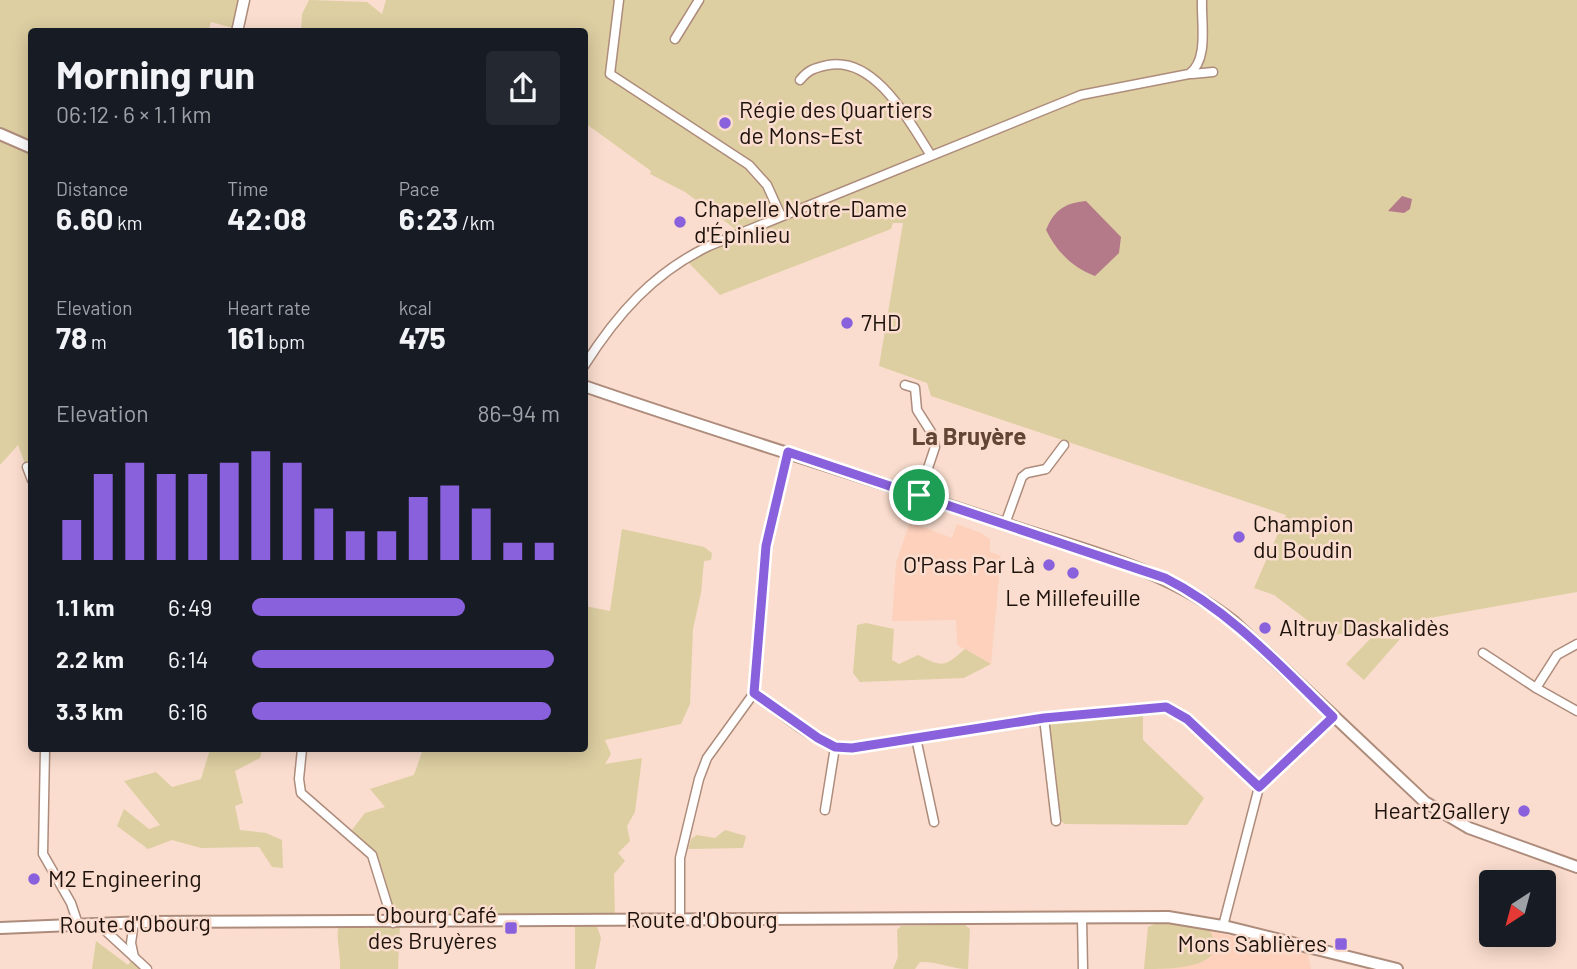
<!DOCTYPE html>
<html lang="en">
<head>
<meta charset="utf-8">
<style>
  body { margin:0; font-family:Barlow,sans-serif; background:#242831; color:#f1f3f6; height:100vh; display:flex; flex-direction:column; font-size:26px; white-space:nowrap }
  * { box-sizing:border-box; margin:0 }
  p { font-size:23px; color:#9ea1a6 }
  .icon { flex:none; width:38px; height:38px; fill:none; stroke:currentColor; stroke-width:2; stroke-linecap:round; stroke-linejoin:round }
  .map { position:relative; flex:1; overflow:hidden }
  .side { position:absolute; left:28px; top:28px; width:560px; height:724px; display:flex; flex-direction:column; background:#171b24; border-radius:7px; box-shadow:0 4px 18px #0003 }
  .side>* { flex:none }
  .needle { width:46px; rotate:216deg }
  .buttons { position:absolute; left:1479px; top:870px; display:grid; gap:14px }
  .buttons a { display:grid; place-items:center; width:77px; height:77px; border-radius:7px; background:#171b24; box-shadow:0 4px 18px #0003; font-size:35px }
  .pin { position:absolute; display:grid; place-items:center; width:60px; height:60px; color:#fff; margin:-30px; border:4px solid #fff; border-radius:50%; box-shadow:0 2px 7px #0007 }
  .round { display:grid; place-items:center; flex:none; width:74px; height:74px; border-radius:7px; background:#242831 }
  .head { display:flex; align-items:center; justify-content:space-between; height:119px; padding:0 28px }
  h1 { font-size:38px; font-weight:700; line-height:52px }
  .figures { display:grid; grid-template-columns:repeat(3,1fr); gap:10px; height:119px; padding:7px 28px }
  .figures div { display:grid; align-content:center }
  .figures b { font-size:30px; font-weight:700 }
  .figures small { font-size:19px; font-weight:400 }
  .figures p { font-size:19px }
  .chart { height:196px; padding:14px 28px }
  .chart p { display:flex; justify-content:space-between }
  .chart svg { width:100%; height:126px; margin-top:7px; stroke:#8a61dc; stroke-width:6 }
  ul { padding:0 28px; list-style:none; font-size:23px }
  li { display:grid; grid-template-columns:112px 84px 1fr; align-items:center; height:52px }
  li i { height:18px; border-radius:9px; background:#8a61dc }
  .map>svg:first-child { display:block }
  .built { fill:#fdd1bc }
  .green { fill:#ddcfa2 }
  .water { fill:#b47a89 }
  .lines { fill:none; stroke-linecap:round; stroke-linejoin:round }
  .minor-casing { stroke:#ae8c7c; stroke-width:11 }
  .tertiary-casing { stroke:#ae8c7c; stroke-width:13 }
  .secondary-casing { stroke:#ae8c7c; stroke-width:14 }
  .minor { stroke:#fff; stroke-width:8 }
  .tertiary { stroke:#fff; stroke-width:10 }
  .secondary { stroke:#fff; stroke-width:10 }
  .route-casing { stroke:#fff; stroke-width:14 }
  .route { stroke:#8a61dc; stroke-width:9 }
  .poi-dot { fill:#8a61dc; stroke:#faddce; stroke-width:2.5 }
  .labels { text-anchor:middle; stroke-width:5; stroke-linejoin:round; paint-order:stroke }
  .poi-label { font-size:23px; fill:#1e120c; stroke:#faddce; text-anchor:start }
  .street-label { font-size:23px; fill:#1e120c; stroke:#faddce }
  .neighbourhood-label { font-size:24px; font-weight:bold; fill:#634536; stroke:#faddce }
</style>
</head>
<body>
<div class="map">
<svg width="1577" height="969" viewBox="0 0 1577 969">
  <rect width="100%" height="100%" fill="#faddce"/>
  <g class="built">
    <polygon points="910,522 952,538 957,524 981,533 990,539 990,552 1001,556 991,664 957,645 956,620 892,621 896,563"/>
    <polygon points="1155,924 1180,924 1308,954 1311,969 1144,969 1148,927"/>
  </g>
  <g class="green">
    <polygon points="0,0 244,0 237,29 211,22 208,32 32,32 31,480 18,445 0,465"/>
    <polygon points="309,0 367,2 382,14 386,0 1577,0 1577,592 1328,636 1274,595 1254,588 1286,515 931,396 927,383 879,366 903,223 893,223 891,229 720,295 684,258 736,235 734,228 685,192 650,174 651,171 585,123 584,32 301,32 302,14"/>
    <path d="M622,529l82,18 8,6 -1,7 -7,1 -3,32 -8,36 -3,75 -9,20 -76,16 6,14 -6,10 37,-6 -7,54 -8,14 3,15 -12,12 7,8 -11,13 1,46 -20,1 6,17 -6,31h-20v-48l-175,2 -2,46h-58c1,-15 -5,-32 -1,-43l54,-3 -21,-68 -24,-20 17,-22 20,-6 -15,-18 44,-14 9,-26h161l1,-143 25,5z"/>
    <path d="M866,623l28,6 -2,31 7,4 19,-9c25,12 25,13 47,-6l26,15 -27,14 -104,4 -7,-9 4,-48z"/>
    <polygon points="1371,638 1400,639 1364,680 1346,664"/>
    <polygon points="1143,707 1143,740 1204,798 1187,825 1064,824 1062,821 1056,821 1044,718"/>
    <polygon points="210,749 262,749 260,758 235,771 243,803 235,806 240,830 266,833 282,840 283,868 272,867 259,847 201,848 172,840 148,849 117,826 124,809 149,829 160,825 124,781 156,772 172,787 201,779"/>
    <polygon points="725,830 746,836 743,848 688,849 691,839 697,835 715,838"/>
    <path d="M964,924l6,5 -2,40c-17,0 -31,-8 -48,-7l-5,7h-22l5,-12 -1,-27 4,-4z"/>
    <path d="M1155,924h25l30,7c22,38 -39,38 -66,38l4,-42z"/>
    <polygon points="96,941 128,965 134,957 147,969 92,969"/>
  </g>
  <g class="water">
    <polygon points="1402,196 1412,199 1410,209 1404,213 1388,211"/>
    <path d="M1086,201l35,36 -2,16 -24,23c-22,-8 -39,-25 -49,-46 8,-20 19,-27 40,-29z"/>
  </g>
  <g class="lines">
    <g class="minor-casing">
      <g id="minor">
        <polyline points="619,0 610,74 749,165 767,185 781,216"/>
        <polyline points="675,39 699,0"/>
        <polyline points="1192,74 1213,72"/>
        <path d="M800,80c9,-11 15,-12 28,-15 47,-9 81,56 102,89"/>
        <path d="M584,366c33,-52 69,-93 125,-120l372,-151 108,-21c20,-14 12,-51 13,-74"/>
        <polyline points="905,385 915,388 917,410 931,432 935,447 919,495"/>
        <polyline points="27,467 32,480"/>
        <polyline points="1005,524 1022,477 1027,473 1046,469 1064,445"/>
        <polyline points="1483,653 1536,688 1557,655 1577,644"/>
        <polyline points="1536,688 1577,711"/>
        <path d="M754,693c29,21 61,53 98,56l192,-31 122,-11 21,12 72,68"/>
        <polyline points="1044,718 1056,821"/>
        <polyline points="916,738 934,822"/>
        <polyline points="45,749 43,854 71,903 78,924"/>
        <polyline points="302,749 299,779 301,793 372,855 393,923"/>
        <polyline points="825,810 835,747"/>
        <polyline points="1082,918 1083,969"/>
        <polyline points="680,920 680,858 699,779 707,758 754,693 766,546 788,452"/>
        <polyline points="97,923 147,969"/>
        <polyline points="1223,926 1259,787 1333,717"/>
        <polyline points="134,957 131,943 134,922"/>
      </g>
    </g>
    <g class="tertiary-casing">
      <polyline id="tertiary" points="237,32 244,0"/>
    </g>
    <g class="secondary-casing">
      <g id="secondary">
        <polyline points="0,134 32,148"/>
        <path d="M584,386c139,48 279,90 418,137 81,27 164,45 232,99l191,180 44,26 108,39"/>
        <polyline points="0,928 144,922 1168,917 1228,927 1397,969"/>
      </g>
    </g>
    <use href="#minor" class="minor"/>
    <use href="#tertiary" class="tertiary"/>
    <use href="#secondary" class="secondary"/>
  </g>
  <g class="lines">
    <g class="route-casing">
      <path id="route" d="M788,452l377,126c66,33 115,88 168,139l-74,70 -72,-68 -21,-12 -122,11 -192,30 -17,-1 -17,-9 -64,-45 12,-147z"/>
    </g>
    <use href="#route" class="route"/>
  </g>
  <g class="poi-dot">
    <circle cx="725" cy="123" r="7"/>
    <circle cx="680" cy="222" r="7"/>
    <circle cx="847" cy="323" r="7"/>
    <circle cx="1239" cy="537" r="7"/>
    <circle cx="1049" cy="565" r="7"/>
    <circle cx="1073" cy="573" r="7"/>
    <circle cx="1265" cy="628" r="7"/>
    <circle cx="1524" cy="811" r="7"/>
    <circle cx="34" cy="879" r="7"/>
    <rect x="504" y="921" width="14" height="14" rx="3.5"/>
    <rect x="1334" y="937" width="14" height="14" rx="3.5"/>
  </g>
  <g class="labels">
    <g class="poi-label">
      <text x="739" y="118">Régie des Quartiers<tspan x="739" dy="26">de Mons-Est</tspan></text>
      <text x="694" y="217">Chapelle Notre-Dame<tspan x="694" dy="26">d'Épinlieu</tspan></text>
      <text x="861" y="331">7HD</text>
      <text x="1253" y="532">Champion<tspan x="1253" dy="26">du Boudin</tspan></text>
      <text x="1035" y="573" text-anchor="end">O'Pass Par Là</text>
      <text x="1073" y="606" text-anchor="middle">Le Millefeuille</text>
      <text x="1279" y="636">Altruy Daskalidès</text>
      <text x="1510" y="819" text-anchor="end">Heart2Gallery</text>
      <text x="48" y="887">M2 Engineering</text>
      <text x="497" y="923" text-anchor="end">Obourg Café<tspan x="497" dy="26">des Bruyères</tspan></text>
      <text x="1327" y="952" text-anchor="end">Mons Sablières</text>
    </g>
    <g class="street-label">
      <text x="702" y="928">Route d'Obourg</text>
      <text transform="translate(135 924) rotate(-1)" y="8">Route d'Obourg</text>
    </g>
    <g class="neighbourhood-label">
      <text x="969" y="445">La Bruyère</text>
    </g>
  </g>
</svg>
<div class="buttons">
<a><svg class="needle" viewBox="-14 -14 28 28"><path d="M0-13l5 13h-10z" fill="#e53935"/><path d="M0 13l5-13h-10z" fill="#9ea1a6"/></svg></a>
</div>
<div class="pin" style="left:919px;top:495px;background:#1e9e55"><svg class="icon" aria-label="arrive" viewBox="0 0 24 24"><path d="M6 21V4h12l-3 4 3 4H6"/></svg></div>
<section class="side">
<div class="head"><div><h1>Morning run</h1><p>06:12 · 6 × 1.1 km</p></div><a class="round"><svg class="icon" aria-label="share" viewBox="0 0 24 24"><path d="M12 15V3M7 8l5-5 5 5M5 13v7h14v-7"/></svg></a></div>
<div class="figures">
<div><p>Distance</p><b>6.60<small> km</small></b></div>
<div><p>Time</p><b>42:08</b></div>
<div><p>Pace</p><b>6:23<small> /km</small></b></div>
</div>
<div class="figures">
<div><p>Elevation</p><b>78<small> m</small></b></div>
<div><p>Heart rate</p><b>161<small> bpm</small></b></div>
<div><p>kcal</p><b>475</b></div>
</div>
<div class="chart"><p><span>Elevation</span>86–94 m</p>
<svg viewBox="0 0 160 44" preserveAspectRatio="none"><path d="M5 44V30M15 44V14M25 44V10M35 44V14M45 44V14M55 44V10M65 44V6M75 44V10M85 44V26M95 44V34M105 44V34M115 44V22M125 44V18M135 44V26M145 44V38M155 44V38"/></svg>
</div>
<ul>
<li><b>1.1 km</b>6:49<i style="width:69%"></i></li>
<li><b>2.2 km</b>6:14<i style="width:98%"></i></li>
<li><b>3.3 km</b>6:16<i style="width:97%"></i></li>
</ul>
</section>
</div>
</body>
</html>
